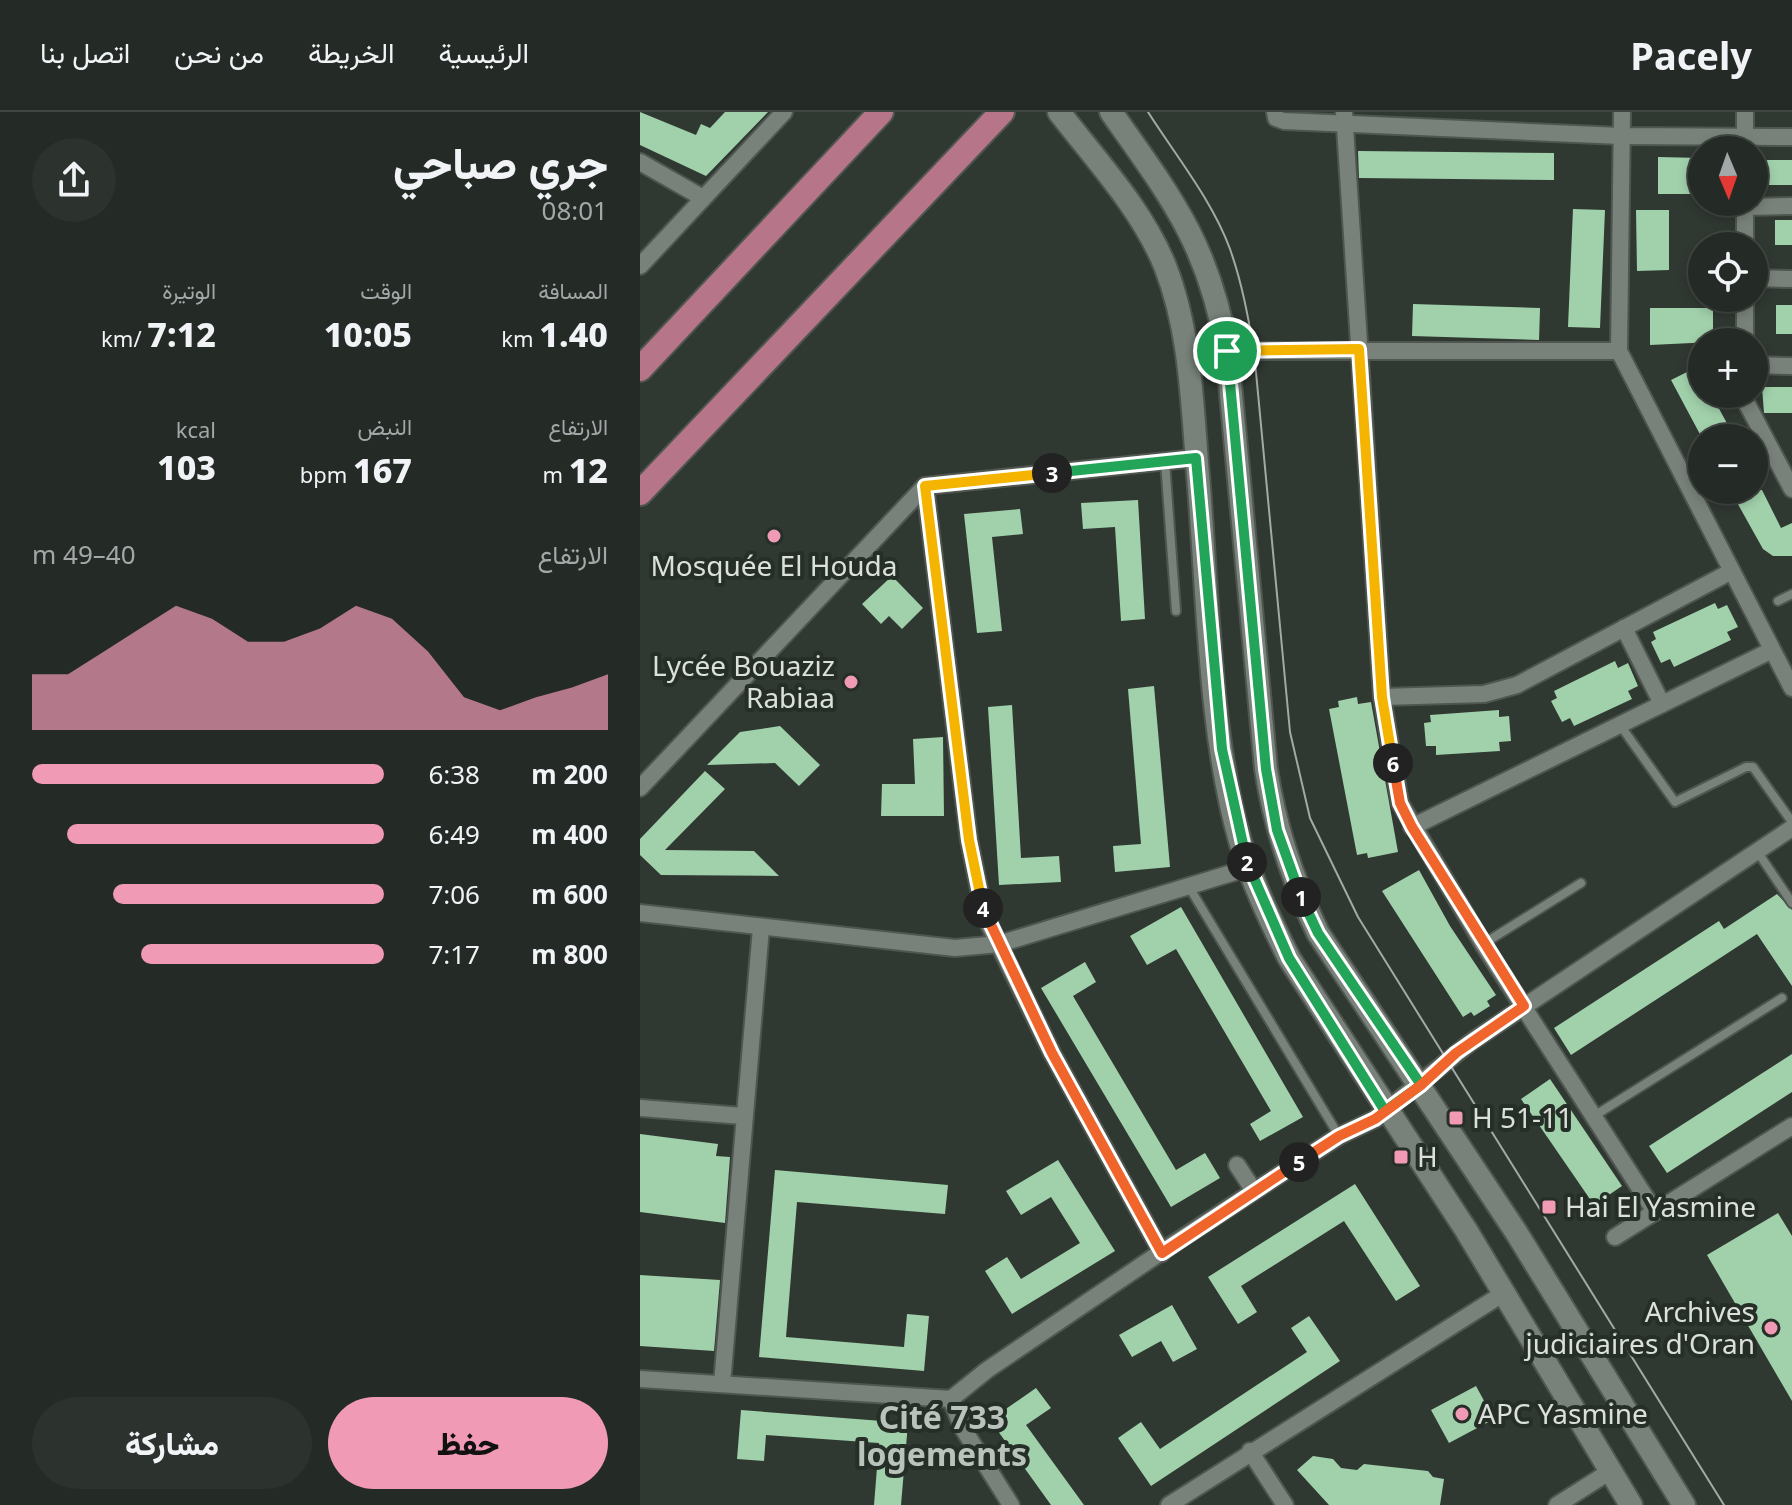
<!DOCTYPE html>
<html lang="ar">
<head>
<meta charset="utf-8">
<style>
  body { margin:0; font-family:"Noto Sans",Vazirmatn,sans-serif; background:#2c322e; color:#f1f3f6; direction:rtl; height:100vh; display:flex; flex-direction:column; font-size:30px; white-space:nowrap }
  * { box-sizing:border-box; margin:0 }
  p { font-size:26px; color:#a3a7a7 }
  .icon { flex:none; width:44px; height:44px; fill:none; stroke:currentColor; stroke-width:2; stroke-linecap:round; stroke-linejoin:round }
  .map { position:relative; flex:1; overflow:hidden; direction:ltr }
  .sheet { display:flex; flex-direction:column; background:#242a26; width:640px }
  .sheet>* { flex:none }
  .needle { width:52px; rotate:178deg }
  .fabs { position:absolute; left:1048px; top:24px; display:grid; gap:16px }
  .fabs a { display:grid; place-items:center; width:80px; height:80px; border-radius:50%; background:#242a26; box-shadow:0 4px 12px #0003,0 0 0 2px #414643; font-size:40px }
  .pin { position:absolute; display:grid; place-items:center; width:68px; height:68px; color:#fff; margin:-34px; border:4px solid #fff; border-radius:50%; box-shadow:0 2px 8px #0007 }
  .km { position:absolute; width:40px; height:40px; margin:-20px; border-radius:50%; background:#222; color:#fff; font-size:22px; line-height:40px; text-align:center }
  .round { display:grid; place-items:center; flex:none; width:84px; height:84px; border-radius:42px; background:#2c322e }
  .summary { display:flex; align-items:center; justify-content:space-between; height:136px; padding:0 32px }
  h1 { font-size:44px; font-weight:800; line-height:60px }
  .metrics { display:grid; grid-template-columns:repeat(3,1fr); gap:12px; height:136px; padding:8px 32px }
  .metrics div { display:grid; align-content:center }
  .metrics b { font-size:34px; font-weight:800 }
  .metrics small { font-size:22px; font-weight:400 }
  .metrics p { font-size:22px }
  .chart { height:224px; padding:16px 32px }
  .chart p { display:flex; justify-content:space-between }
  .chart svg { width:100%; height:144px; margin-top:8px; fill:#f09ab5; opacity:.7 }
  .action { display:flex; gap:16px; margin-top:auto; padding:16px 32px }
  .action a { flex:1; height:92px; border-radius:48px; background:#f09ab5; color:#111; font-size:32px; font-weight:800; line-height:92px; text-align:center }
  .action a+a { background:#2c322e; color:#f1f3f6 }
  ul { padding:0 32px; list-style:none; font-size:26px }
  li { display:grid; grid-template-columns:128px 96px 1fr; align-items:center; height:60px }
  li i { height:20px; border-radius:10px; background:#f09ab5 }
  header { display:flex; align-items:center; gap:48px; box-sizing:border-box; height:112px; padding:0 40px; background:#242a26; border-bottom:2px solid #414643 }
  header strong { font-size:38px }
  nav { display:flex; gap:44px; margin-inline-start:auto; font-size:28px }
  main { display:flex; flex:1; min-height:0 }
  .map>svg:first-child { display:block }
  .building { fill:#a1d1ab }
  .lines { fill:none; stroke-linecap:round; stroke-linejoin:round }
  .lane-casing { stroke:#4f554f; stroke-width:12 }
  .street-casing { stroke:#4f554f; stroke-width:20 }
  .secondary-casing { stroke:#4f554f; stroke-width:26 }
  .primary-casing { stroke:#4f554f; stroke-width:28 }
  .lane { stroke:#78827a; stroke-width:8 }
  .street { stroke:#78827a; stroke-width:16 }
  .secondary { stroke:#78827a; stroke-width:22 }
  .primary { stroke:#b7758a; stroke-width:24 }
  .tram { stroke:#a3a9a4; stroke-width:2 }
  .split-1-casing { stroke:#fff; stroke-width:16 }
  .split-2-casing { stroke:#fff; stroke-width:16 }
  .split-3-casing { stroke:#fff; stroke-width:16 }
  .split-4-casing { stroke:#fff; stroke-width:16 }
  .split-5-casing { stroke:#fff; stroke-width:16 }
  .split-6-casing { stroke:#fff; stroke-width:16 }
  .split-7-casing { stroke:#fff; stroke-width:16 }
  .split-1 { stroke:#22a559; stroke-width:10 }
  .split-2 { stroke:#22a559; stroke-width:10 }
  .split-3 { stroke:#22a559; stroke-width:10 }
  .split-4 { stroke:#f5b400; stroke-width:10 }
  .split-5 { stroke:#f0652b; stroke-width:10 }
  .split-6 { stroke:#f0652b; stroke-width:10 }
  .split-7 { stroke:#f5b400; stroke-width:10 }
  .poi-dot { fill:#f09ab5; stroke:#262e28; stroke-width:3 }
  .labels { text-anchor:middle; stroke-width:8; stroke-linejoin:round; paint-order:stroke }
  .poi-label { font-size:28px; fill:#dbe0db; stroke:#262e28; text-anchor:start }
  .quarter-label { font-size:32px; font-weight:bold; fill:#b9c3bb; stroke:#262e28 }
</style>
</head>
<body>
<header>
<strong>Pacely</strong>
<nav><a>الرئيسية</a><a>الخريطة</a><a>من نحن</a><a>اتصل بنا</a></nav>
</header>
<main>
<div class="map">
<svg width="1152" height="1393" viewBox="0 0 1152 1393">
  <rect width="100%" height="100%" fill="#303832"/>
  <g class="building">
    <polygon points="0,0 56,23 61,12 70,16 85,0 128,0 66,64 0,33"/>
    <polygon points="718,39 914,41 914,68 719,66"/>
    <polygon points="1018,45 1062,46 1062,82 1018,82"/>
    <rect x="1122" y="48" width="30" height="25"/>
    <polygon points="933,97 965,98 960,216 928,215"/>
    <polygon points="996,98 1029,98 1029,158 997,159"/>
    <rect x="1135" y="108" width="17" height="25"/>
    <polygon points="773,192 900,196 899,228 772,224"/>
    <rect x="1136" y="193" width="16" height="29"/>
    <polygon points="1010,196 1073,196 1073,230 1010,233"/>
    <polygon points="1057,255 1062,265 1062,282 1071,282 1095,326 1062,326 1031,268"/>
    <polygon points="1122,275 1152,275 1152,301 1124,301"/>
    <polygon points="1090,378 1122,378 1141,416 1152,411 1152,444 1133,444 1123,437"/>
    <polygon points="498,388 505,507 481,509 475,415 443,417 441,391"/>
    <polygon points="380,397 383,422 352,425 362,519 337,521 324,402"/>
    <polygon points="252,464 283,496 262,517 249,504 241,512 222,492"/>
    <polygon points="1075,491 1078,497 1087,493 1098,515 1087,520 1091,528 1034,555 1030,547 1021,551 1011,530 1016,527 1013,520"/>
    <polygon points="975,549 978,556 988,551 998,574 988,579 992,587 934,614 930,606 922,610 911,589 917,586 914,579"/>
    <polygon points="514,574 530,755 475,760 473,734 501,732 488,577"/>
    <polygon points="717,585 718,592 731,590 758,740 728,746 727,741 717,743 689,597 699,595 698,589"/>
    <polygon points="372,593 381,746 419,744 421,770 359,773 348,595"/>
    <polygon points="859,598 859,605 869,604 871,629 859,630 860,639 796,643 796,634 786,634 784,611 791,610 790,603"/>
    <polygon points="140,614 180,653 159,674 135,651 67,653 100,620"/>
    <polygon points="303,625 304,704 241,704 242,672 275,672 273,627"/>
    <polygon points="65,659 85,677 25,738 114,739 139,764 21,763 0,743 0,727"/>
    <polygon points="779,758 810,814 856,883 847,889 850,894 834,904 831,900 823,905 742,779"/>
    <polygon points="1137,782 1152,798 1152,874 1117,822 931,943 914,916 1079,809 1084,817"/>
    <polygon points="541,795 663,1005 620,1029 610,1012 631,999 536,837 507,853 490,824"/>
    <polygon points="445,850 456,870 433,884 536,1058 565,1041 580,1066 531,1095 401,876"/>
    <polygon points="1152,942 1152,980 1027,1061 1009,1034"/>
    <polygon points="910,967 982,1074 954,1093 881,987"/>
    <polygon points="0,1022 78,1032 76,1044 90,1045 85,1111 0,1100"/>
    <polygon points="418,1048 475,1139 372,1202 345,1159 367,1145 381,1167 440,1131 411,1085 381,1103 366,1079"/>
    <polygon points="135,1058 308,1073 305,1102 157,1090 146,1225 264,1235 267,1202 289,1204 284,1259 119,1245"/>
    <polygon points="715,1072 780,1174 756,1189 704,1109 601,1174 617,1200 598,1212 568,1165"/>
    <polygon points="1138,1101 1152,1124 1152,1289 1067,1143"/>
    <polygon points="0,1163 80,1168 74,1239 0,1234"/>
    <polygon points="532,1193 557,1237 533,1250 521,1229 492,1245 479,1223"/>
    <polygon points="669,1204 700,1249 511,1374 478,1326 501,1310 520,1337 667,1240 651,1216"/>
    <polygon points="836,1274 854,1307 809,1331 791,1298"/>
    <polygon points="396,1276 411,1296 386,1313 444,1393 411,1393 350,1308"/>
    <polygon points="101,1298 268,1311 261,1393 234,1393 239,1331 126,1323 124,1349 97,1347"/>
    <polygon points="673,1344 693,1347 701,1356 717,1358 724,1352 788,1359 793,1365 804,1367 800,1393 689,1393 657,1358"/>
  </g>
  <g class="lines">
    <g class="lane-casing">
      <g id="lane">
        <polyline points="525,350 536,499"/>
        <polyline points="1138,489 1152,482"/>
        <polyline points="980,613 1035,690 1106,655 1113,655 1152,710"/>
        <polyline points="1117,739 1152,791"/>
        <polyline points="549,775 699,1024"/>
        <polyline points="843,832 941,771"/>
        <polyline points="954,1004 1142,886"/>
      </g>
    </g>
    <g class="street-casing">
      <g id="street">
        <polyline points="635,0 636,6 644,9 981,24 1152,25"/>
        <polyline points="704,0 742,585 760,691 843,832 1015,1100"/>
        <polyline points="982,0 979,239 1152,576"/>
        <polyline points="1105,0 1105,38"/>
        <polyline points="0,50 63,86"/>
        <polyline points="1105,90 1105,134"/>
        <polyline points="1105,95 1152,94"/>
        <polyline points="0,154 144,0"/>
        <polyline points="1114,166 1152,167"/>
        <polyline points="1105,230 1105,186"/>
        <polyline points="587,239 979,239"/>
        <polyline points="1114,253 1152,254"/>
        <polyline points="1105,282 1106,290 1152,377"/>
        <polyline points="285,374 329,728 344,802 412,941 522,1141"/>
        <polyline points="984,516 1022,592"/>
        <polyline points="742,585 844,582 877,573 1090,460"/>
        <polyline points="0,676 285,374 556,346"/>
        <polyline points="772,715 1130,539"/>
        <polyline points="0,801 315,836 359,832 608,756"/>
        <polyline points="0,996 103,1004"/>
        <polyline points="597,1053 614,1079"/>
        <polyline points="975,1125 1152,1014"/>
        <polyline points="0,1267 311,1287 347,1258 536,1130 699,1024 735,1007 831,930 1152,716"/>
        <polyline points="82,1272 121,816"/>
        <polyline points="311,1287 322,1315 371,1393"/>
        <polyline points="610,1339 645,1393"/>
        <polyline points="529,1393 864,1181"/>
        <polyline points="917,1393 969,1360"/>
      </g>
    </g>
    <g class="secondary-casing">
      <g id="secondary">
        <path d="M419,0c37,48 83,97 106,154 26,66 27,139 33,209 10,116 10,254 42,366 12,41 30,79 49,117l177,272 165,275"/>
        <path d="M471,0c60,85 98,133 116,239l39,418c9,59 26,110 52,164l198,299 168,273"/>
      </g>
    </g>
    <g class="primary-casing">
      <g id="primary">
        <polyline points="0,257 241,0"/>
        <polyline points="0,381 362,0"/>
      </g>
    </g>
    <use href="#lane" class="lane"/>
    <use href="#street" class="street"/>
    <use href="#secondary" class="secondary"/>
    <use href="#primary" class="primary"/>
    <path class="tram" d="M508,0c28,44 64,88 82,137 12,34 18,67 24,102l36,381 20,86 48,99 366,588"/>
  </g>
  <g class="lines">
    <g class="split-1-casing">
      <polyline id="split-1" points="587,239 626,657 637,718 661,785"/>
    </g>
    <g class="split-2-casing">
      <polyline id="split-2" points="607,750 649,846 745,999 781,973 678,821 661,785"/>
    </g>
    <g class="split-3-casing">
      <polyline id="split-3" points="412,361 556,346 582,637 607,750"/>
    </g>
    <g class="split-4-casing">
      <polyline id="split-4" points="343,796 329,728 285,374 412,361"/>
    </g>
    <g class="split-5-casing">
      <polyline id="split-5" points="343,796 412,941 522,1141 659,1050"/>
    </g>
    <g class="split-6-casing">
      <polyline id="split-6" points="659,1050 699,1024 735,1007 781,973 816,941 884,894 772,715 760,691 753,651"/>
    </g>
    <g class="split-7-casing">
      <polyline id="split-7" points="587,239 719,237 742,585 753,651"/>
    </g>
    <use href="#split-1" class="split-1"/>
    <use href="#split-2" class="split-2"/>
    <use href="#split-3" class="split-3"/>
    <use href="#split-4" class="split-4"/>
    <use href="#split-5" class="split-5"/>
    <use href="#split-6" class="split-6"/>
    <use href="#split-7" class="split-7"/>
  </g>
  <g class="poi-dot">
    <circle cx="134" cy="424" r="8"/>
    <circle cx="211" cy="570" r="8"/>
    <rect x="808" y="998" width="16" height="16" rx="4"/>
    <rect x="753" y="1037" width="16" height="16" rx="4"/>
    <rect x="901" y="1087" width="16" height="16" rx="4"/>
    <circle cx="1131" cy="1216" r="8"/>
    <circle cx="822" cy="1302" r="8"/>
  </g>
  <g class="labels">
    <g class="poi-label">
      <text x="134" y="464" text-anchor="middle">Mosquée El Houda</text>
      <text x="195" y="564" text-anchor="end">Lycée Bouaziz<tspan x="195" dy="32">Rabiaa</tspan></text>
      <text x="832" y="1016">H 51-11</text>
      <text x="777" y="1055">H</text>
      <text x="925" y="1105">Hai El Yasmine</text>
      <text x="1115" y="1210" text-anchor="end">Archives<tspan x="1115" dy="32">judiciaires d'Oran</tspan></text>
      <text x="838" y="1312">APC Yasmine</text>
    </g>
    <g class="quarter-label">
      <text x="302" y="1317">Cité 733<tspan x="302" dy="37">logements</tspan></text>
    </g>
  </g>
</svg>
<div class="fabs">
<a><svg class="needle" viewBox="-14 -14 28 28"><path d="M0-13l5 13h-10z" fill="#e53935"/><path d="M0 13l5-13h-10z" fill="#a3a7a7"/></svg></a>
<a><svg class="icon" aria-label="locate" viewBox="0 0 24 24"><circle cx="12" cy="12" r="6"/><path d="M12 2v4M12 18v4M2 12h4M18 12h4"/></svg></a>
<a>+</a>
<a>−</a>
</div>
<div class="pin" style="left:587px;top:239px;background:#1e9e55"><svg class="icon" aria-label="arrive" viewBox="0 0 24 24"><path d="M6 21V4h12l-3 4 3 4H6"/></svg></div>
<b class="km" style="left:661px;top:785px">1</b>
<b class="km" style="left:607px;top:750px">2</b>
<b class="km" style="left:412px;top:361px">3</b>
<b class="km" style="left:343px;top:796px">4</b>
<b class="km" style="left:659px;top:1050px">5</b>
<b class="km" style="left:753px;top:651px">6</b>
</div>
<section class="sheet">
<div class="summary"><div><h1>جري صباحي</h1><p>08:01</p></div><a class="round"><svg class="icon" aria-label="share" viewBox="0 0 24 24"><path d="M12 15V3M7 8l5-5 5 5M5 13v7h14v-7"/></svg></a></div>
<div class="metrics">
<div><p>المسافة</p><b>1.40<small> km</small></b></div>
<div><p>الوقت</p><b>10:05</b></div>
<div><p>الوتيرة</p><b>7:12<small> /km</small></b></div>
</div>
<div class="metrics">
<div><p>الارتفاع</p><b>12<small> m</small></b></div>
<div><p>النبض</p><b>167<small> bpm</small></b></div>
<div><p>kcal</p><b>103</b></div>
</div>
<div class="chart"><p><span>الارتفاع</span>40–49 m</p>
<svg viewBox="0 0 160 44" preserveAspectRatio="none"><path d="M0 44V27L10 27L20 20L30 13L40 6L50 10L60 17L70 17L80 13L90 6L100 10L110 20L120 34L130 38L140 34L150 31L160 27V44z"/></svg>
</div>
<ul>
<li><b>200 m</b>6:38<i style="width:100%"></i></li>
<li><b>400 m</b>6:49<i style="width:90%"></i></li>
<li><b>600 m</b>7:06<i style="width:77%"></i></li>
<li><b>800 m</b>7:17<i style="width:69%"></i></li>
</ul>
<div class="action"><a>حفظ</a><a>مشاركة</a></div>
</section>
</main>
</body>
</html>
